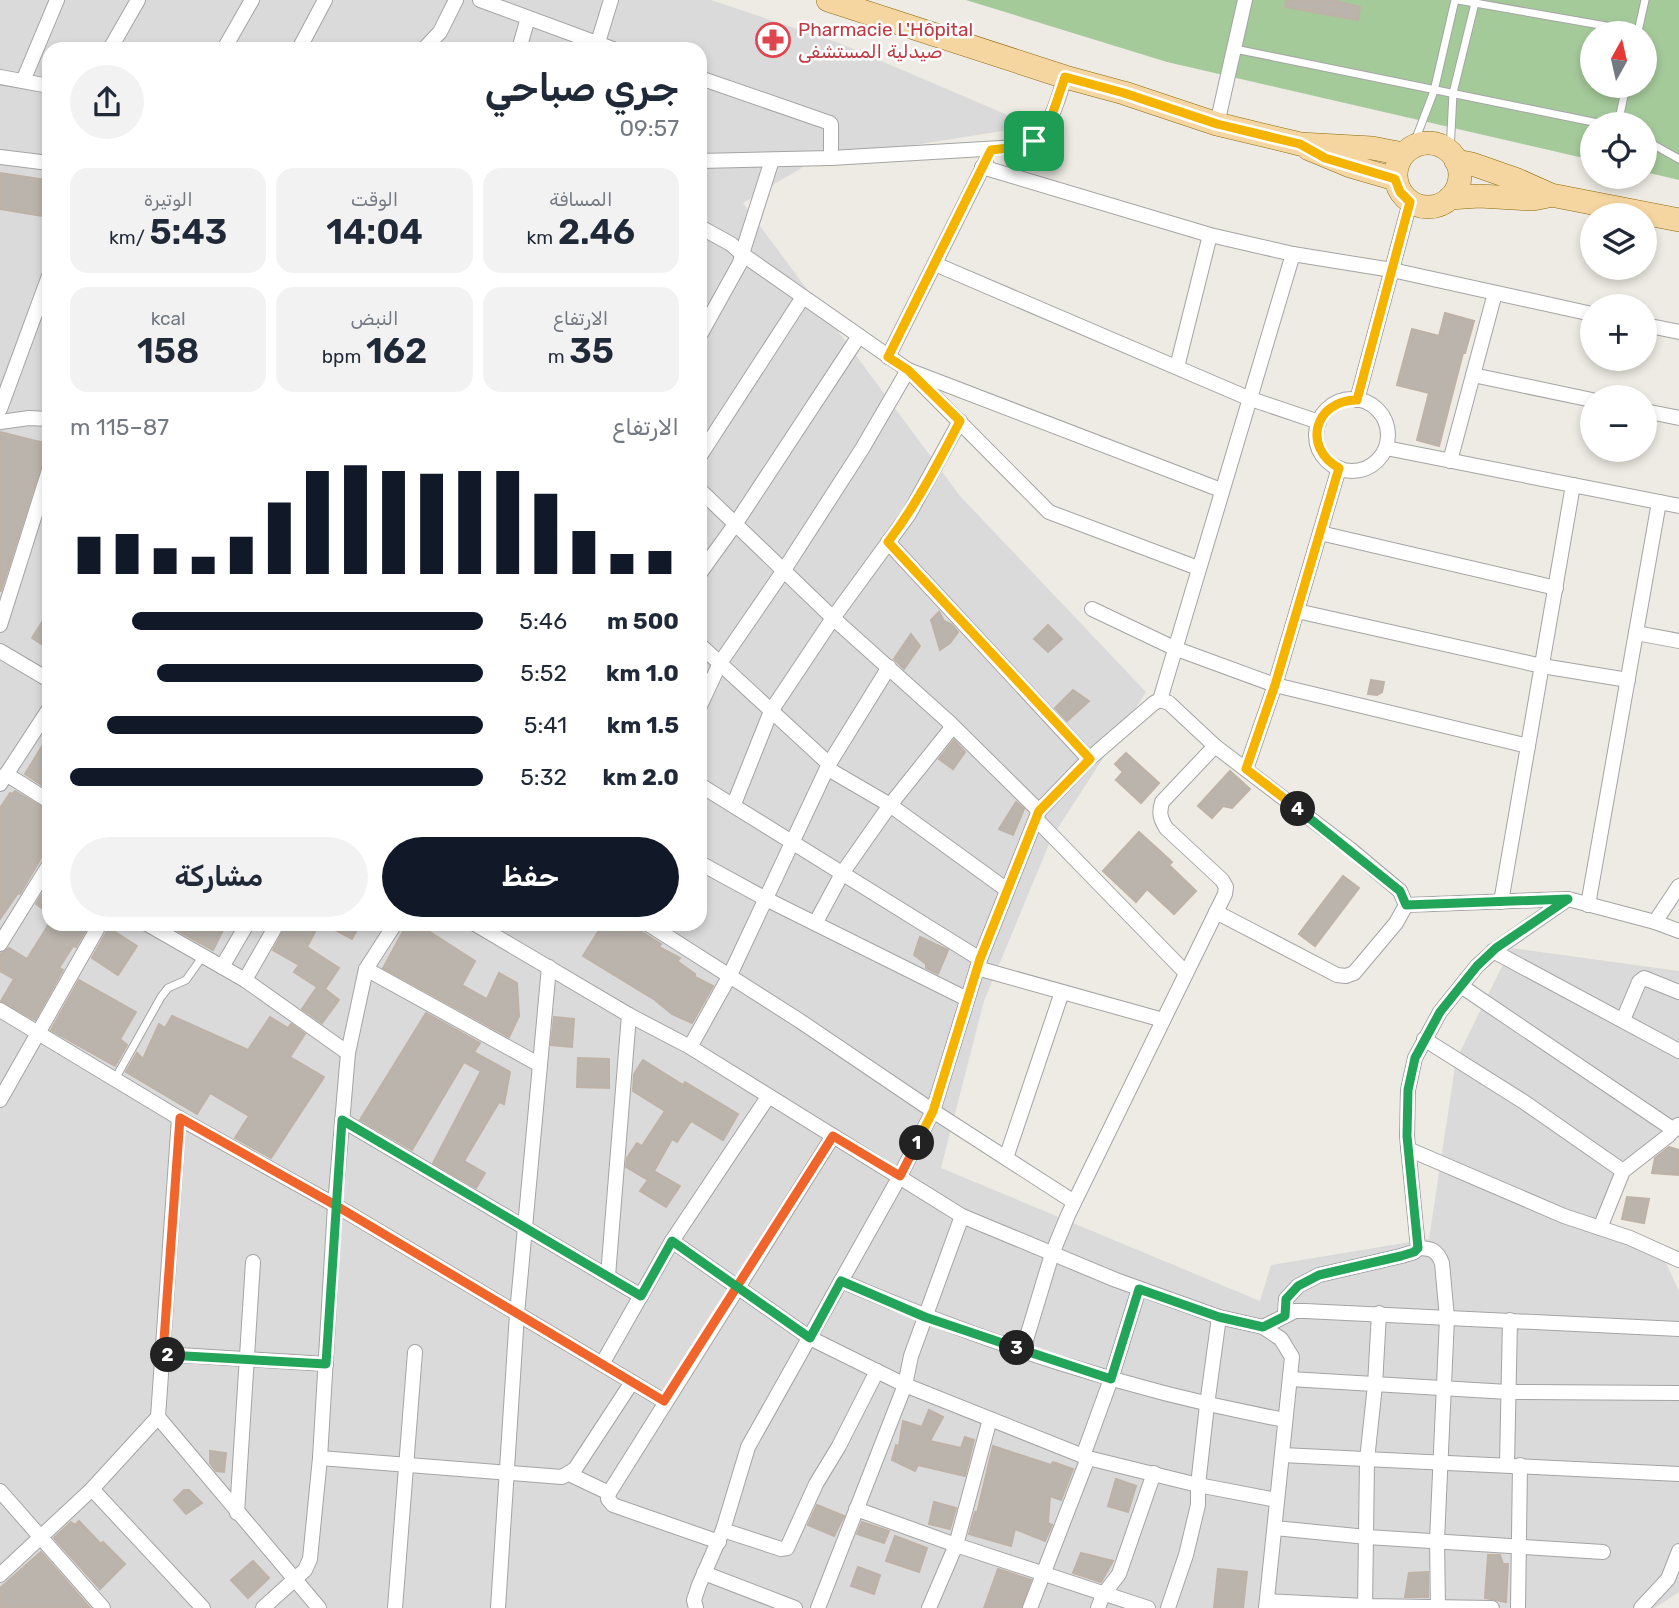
<!DOCTYPE html>
<html lang="ar">
<head>
<meta charset="utf-8">
<style>
  body { margin:0; font-family:Rubik,"Noto Sans Arabic",sans-serif; background:#f2f2f3; color:#1f2937; direction:rtl; height:100vh; display:flex; flex-direction:column; font-size:26px; white-space:nowrap }
  * { box-sizing:border-box; margin:0 }
  p { font-size:23px; color:#747a83 }
  .icon { flex:none; width:38px; height:38px; fill:none; stroke:currentColor; stroke-width:2; stroke-linecap:round; stroke-linejoin:round }
  .map { position:relative; flex:1; overflow:hidden; direction:ltr }
  .sheet { position:absolute; left:42px; top:42px; width:665px; height:889px; display:flex; flex-direction:column; background:#fff; border-radius:21px; box-shadow:0 4px 10px #0003; direction:rtl }
  .sheet>* { flex:none }
  .needle { width:46px; rotate:8deg }
  .fabs { position:absolute; left:1580px; top:21px; display:grid; gap:14px }
  .fabs a { display:grid; place-items:center; width:77px; height:77px; border-radius:50%; background:#fff; box-shadow:0 4px 10px #0003; font-size:35px }
  .pin { position:absolute; display:grid; place-items:center; width:60px; height:60px; color:#fff; margin:-30px; border-radius:14px; box-shadow:0 4px 10px #0006 }
  .km { position:absolute; width:35px; height:35px; margin:-18px; border-radius:50%; background:#222; color:#fff; font-size:19px; line-height:35px; text-align:center }
  .round { display:grid; place-items:center; flex:none; width:74px; height:74px; border-radius:37px; background:#f2f2f3 }
  .summary { display:flex; align-items:center; justify-content:space-between; height:119px; padding:0 28px }
  h1 { font-size:38px; font-weight:600; line-height:52px }
  .metrics { display:grid; grid-template-columns:repeat(3,1fr); gap:10px; height:119px; padding:7px 28px }
  .metrics div { display:grid; align-content:center; border-radius:18px; background:#f2f2f3; text-align:center }
  .metrics b { font-size:35px; font-weight:600 }
  .metrics small { font-size:19px; font-weight:400 }
  .metrics p { font-size:19px }
  .chart { height:196px; padding:14px 28px }
  .chart p { display:flex; justify-content:space-between }
  .chart svg { width:100%; height:126px; margin-top:7px; stroke:#111827; stroke-width:6 }
  .primary-button { display:flex; gap:14px; margin-top:auto; padding:14px 28px }
  .primary-button a { flex:1; height:80px; border-radius:42px; background:#111827; color:#fff; font-size:28px; font-weight:600; line-height:80px; text-align:center }
  .primary-button a+a { background:#f2f2f3; color:#1f2937 }
  ul { padding:0 28px; list-style:none; font-size:23px }
  li { display:grid; grid-template-columns:112px 84px 1fr; align-items:center; height:52px }
  li i { height:18px; border-radius:9px; background:#111827 }
  .map>svg:first-child { display:block }
  .residential { fill:#dbdada; fill-rule:evenodd }
  .forest { fill:#a5ca9a; fill-rule:evenodd }
  .building { fill:#bab4ad; stroke:#beb2a6; stroke-width:2 }
  .lines { fill:none; stroke-linecap:round; stroke-linejoin:round }
  .service-casing { stroke:#a4a4a4; stroke-width:9 }
  .minor-casing { stroke:#a4a4a4; stroke-width:16 }
  .primary-casing { stroke:#8c690a; stroke-width:24 }
  .service { stroke:#fff; stroke-width:7 }
  .minor { stroke:#fff; stroke-width:14 }
  .primary { stroke:#f5d6a0; stroke-width:23 }
  .split-1-casing { stroke:#fff; stroke-width:14 }
  .split-2-casing { stroke:#fff; stroke-width:14 }
  .split-3-casing { stroke:#fff; stroke-width:14 }
  .split-4-casing { stroke:#fff; stroke-width:14 }
  .split-5-casing { stroke:#fff; stroke-width:14 }
  .split-1 { stroke:#f5b400; stroke-width:9 }
  .split-2 { stroke:#f0652b; stroke-width:9 }
  .split-3 { stroke:#22a559; stroke-width:9 }
  .split-4 { stroke:#22a559; stroke-width:9 }
  .split-5 { stroke:#f5b400; stroke-width:9 }
  .labels { text-anchor:middle; stroke-width:5; stroke-linejoin:round; paint-order:stroke }
  .health-label { font-size:19px; fill:#be3a42; stroke:#fff; text-anchor:start }
</style>
</head>
<body>
<div class="map">
<svg width="1679" height="1608" viewBox="0 0 1679 1608">
  <rect width="100%" height="100%" fill="#edebe3"/>
  <path class="residential" d="M0,0h711l128,43 194,83 -220,35 -70,42 217,293 186,196 -94,145 -68,164 -43,167 319,133 11,-36 158,-26 27,-179 55,-112 168,23v148l-64,69 -12,33 57,29 19,41v301l-24,16h-1655zM49,49h651v875h-651z"/>
  <path class="forest" d="M966,0h713v180l-34,-8v-48h-53v36l-425,-98zM1592,33h53v53h-53z"/>
  <g class="building">
    <polygon points="1286,0 1332,0 1360,7 1358,20 1285,7"/>
    <polygon points="0,173 47,180 43,216 0,209"/>
    <polygon points="1445,313 1474,321 1465,353 1463,353 1439,446 1417,440 1429,393 1397,385 1412,329 1439,336"/>
    <polygon points="0,432 48,444 1,591 0,591"/>
    <polygon points="49,611 49,649 32,638"/>
    <polygon points="939,612 944,621 951,624 958,632 950,643 940,650 931,620"/>
    <polygon points="1048,625 1062,639 1048,652 1034,639"/>
    <polygon points="911,634 920,646 904,669 894,659"/>
    <polygon points="1371,680 1384,682 1382,692 1377,695 1368,694"/>
    <polygon points="1073,690 1089,701 1067,721 1055,708"/>
    <polygon points="49,735 49,790 25,774"/>
    <polygon points="954,740 965,752 953,769 939,759"/>
    <polygon points="1126,753 1159,783 1141,803 1116,780 1123,772 1115,764"/>
    <polygon points="1230,771 1250,789 1232,808 1223,806 1212,818 1198,806"/>
    <polygon points="15,791 49,811 49,844 20,894 18,893 0,919 0,808 10,793 12,794"/>
    <polygon points="1016,802 1024,809 1013,835 999,829"/>
    <polygon points="1139,832 1172,862 1169,865 1196,891 1174,914 1147,889 1136,902 1103,871"/>
    <polygon points="1343,876 1359,888 1315,946 1299,934"/>
    <polygon points="46,888 49,890 49,913 36,904"/>
    <polygon points="49,924 89,924 76,947 73,946 59,968 63,970 35,1020 1,1001 14,979 0,971 0,954 9,948 27,959"/>
    <polygon points="166,924 226,924 213,950"/>
    <polygon points="287,924 319,924 307,947 339,968 325,989 339,1000 322,1023 302,1009 317,987 294,972 299,965 273,950"/>
    <polygon points="324,924 360,924 352,939"/>
    <polygon points="407,924 415,924 427,930 475,961 462,985 487,999 499,973 517,983 519,1016 509,1037 383,968"/>
    <polygon points="603,924 629,924 661,944 659,947 680,958 677,961 695,974 695,977 713,986 692,1023 672,1014 655,1000 583,956"/>
    <polygon points="109,928 137,946 118,975 92,958"/>
    <polygon points="920,937 948,950 938,974 926,968 926,964 914,955"/>
    <polygon points="79,980 136,1012 120,1039 127,1045 115,1066 51,1030"/>
    <polygon points="426,1013 480,1043 474,1052 510,1072 504,1104 499,1102 464,1161 485,1173 476,1188 433,1163 481,1071 464,1062 412,1150 360,1120"/>
    <polygon points="172,1016 248,1050 270,1017 288,1028 291,1024 305,1034 290,1057 324,1077 271,1158 235,1138 249,1116 210,1093 197,1114 126,1072 137,1053 143,1059 159,1024 165,1028"/>
    <polygon points="554,1017 574,1019 572,1047 551,1045"/>
    <polygon points="578,1058 609,1059 609,1088 577,1087"/>
    <polygon points="643,1060 683,1085 685,1082 738,1114 723,1140 691,1121 677,1142 672,1139 654,1171 680,1186 666,1207 640,1191 648,1180 626,1167 627,1158 637,1143 642,1146 665,1111 633,1091 634,1074"/>
    <polygon points="1669,1147 1679,1150 1679,1175 1652,1173 1655,1158"/>
    <polygon points="1627,1197 1649,1199 1644,1223 1622,1219"/>
    <polygon points="929,1410 943,1417 930,1441 961,1448 965,1437 974,1440 965,1476 918,1465 915,1471 892,1460 896,1445 899,1446 903,1421 922,1427"/>
    <polygon points="993,1446 1051,1465 1053,1462 1073,1469 1061,1500 1050,1496 1048,1523 1052,1525 1045,1541 1015,1529 1011,1546 969,1534 975,1512 977,1513"/>
    <polygon points="210,1451 226,1453 224,1472 216,1471 210,1463"/>
    <polygon points="1116,1479 1136,1486 1128,1512 1108,1506"/>
    <polygon points="184,1490 189,1490 202,1503 186,1514 174,1500"/>
    <polygon points="934,1502 956,1508 950,1529 929,1524"/>
    <polygon points="817,1505 844,1516 834,1536 808,1525"/>
    <polygon points="79,1521 101,1544 103,1542 125,1564 100,1589 54,1538 71,1522 75,1525"/>
    <polygon points="862,1522 889,1531 884,1543 857,1534"/>
    <polygon points="895,1536 927,1548 919,1572 886,1561"/>
    <polygon points="41,1552 90,1608 0,1608 0,1588"/>
    <polygon points="1081,1553 1113,1561 1101,1582 1073,1573"/>
    <polygon points="1488,1555 1500,1555 1503,1564 1508,1564 1506,1602 1485,1598"/>
    <polygon points="253,1561 269,1578 248,1598 231,1580"/>
    <polygon points="858,1567 880,1575 874,1594 851,1586"/>
    <polygon points="998,1569 1031,1580 1021,1608 984,1608"/>
    <polygon points="1218,1569 1247,1572 1243,1608 1214,1608"/>
    <polygon points="1428,1572 1428,1597 1405,1597 1409,1573"/>
  </g>
  <g class="lines">
    <g class="service-casing">
      <g id="service">
        <polyline points="1458,0 1629,30 1636,30 1639,27 1645,0"/>
        <polyline points="1235,49 1603,124"/>
        <polyline points="1618,124 1626,86"/>
        <polyline points="1645,140 1679,159"/>
        <polyline points="1413,146 1434,91 1455,0"/>
        <polyline points="1450,152 1453,93 1475,3"/>
        <polyline points="115,1079 161,997 168,988 186,980 203,956"/>
      </g>
    </g>
    <g class="minor-casing">
      <g id="minor">
        <polyline points="480,0 613,49"/>
        <polyline points="110,49 138,0"/>
        <polyline points="224,49 252,0"/>
        <polyline points="299,49 325,0"/>
        <polyline points="424,49 440,32 456,0"/>
        <polyline points="519,49 528,18"/>
        <polyline points="596,49 611,0"/>
        <polyline points="0,77 49,86"/>
        <polyline points="700,78 830,123 831,125 831,158 700,161"/>
        <polyline points="23,81 57,0"/>
        <polyline points="1217,124 1245,0"/>
        <polyline points="0,157 49,163"/>
        <path d="M831,158l187,-11c33,-13 37,-39 47,-70"/>
        <polyline points="772,160 742,254 908,370 1049,512 1198,568"/>
        <polyline points="982,167 1210,235 1293,254 1392,270 1592,314"/>
        <polyline points="700,227 731,244 742,254 740,263 700,335"/>
        <polyline points="935,264 1248,398 1319,422"/>
        <polyline points="1645,325 1679,332"/>
        <polyline points="888,357 986,161"/>
        <polyline points="1177,367 1210,235"/>
        <polyline points="1473,375 1592,400"/>
        <circle cx="1352" cy="435" r="36"/>
        <polyline points="1357,400 1410,202"/>
        <polyline points="0,409 49,276"/>
        <polyline points="1645,411 1679,418"/>
        <polyline points="0,422 29,418 49,419"/>
        <polyline points="1386,448 1679,506"/>
        <polyline points="700,456 803,297"/>
        <polyline points="1450,461 1495,293"/>
        <polyline points="1320,533 1556,588"/>
        <polyline points="888,542 1089,759"/>
        <polyline points="700,573 736,523 859,336"/>
        <polyline points="1092,609 1174,648 1275,685 1528,746"/>
        <polyline points="1297,611 1542,666 1628,680"/>
        <polyline points="0,625 49,470"/>
        <polyline points="1636,633 1679,641"/>
        <polyline points="700,645 829,764 830,770 890,805 1007,890"/>
        <polyline points="0,651 49,680"/>
        <polyline points="1160,700 1293,254"/>
        <polyline points="700,706 720,663 784,570 862,449 908,370 1221,490"/>
        <polyline points="1246,769 1275,685 1339,468"/>
        <polyline points="6,774 49,801"/>
        <polyline points="0,784 49,709"/>
        <polyline points="700,785 980,959"/>
        <polyline points="734,804 771,711 833,618 909,514 960,421"/>
        <polyline points="1039,811 1089,759 1154,703 1160,700 1169,703 1215,746 1350,849 1400,891 1406,905 1396,923 1354,973 1346,976 1337,975 1216,912"/>
        <polyline points="1036,819 1186,973"/>
        <polyline points="700,863 766,899 967,999"/>
        <polyline points="1501,902 1573,485"/>
        <polyline points="1406,905 1568,899 1655,922 1679,931"/>
        <polyline points="1588,905 1659,502"/>
        <polyline points="816,922 843,872 890,805 950,730 950,723"/>
        <polyline points="1655,922 1679,886"/>
        <polyline points="147,924 245,980 348,1053"/>
        <polyline points="475,924 629,1015 690,1047 962,1216 1116,1280 1219,1317 1263,1327 1281,1339 1292,1357 1266,1608"/>
        <polyline points="648,924 800,1021 933,1111 1074,1202"/>
        <polyline points="0,944 49,865"/>
        <polyline points="1493,951 1679,1051"/>
        <polyline points="222,967 247,924"/>
        <polyline points="977,968 1163,1020"/>
        <polyline points="366,969 540,1065"/>
        <polyline points="245,980 277,924"/>
        <polyline points="1461,986 1674,1130"/>
        <polyline points="0,1010 179,1118 335,1205 664,1401"/>
        <polyline points="1623,1020 1639,982 1644,978 1679,992"/>
        <polyline points="1424,1039 1524,1102 1623,1171 1600,1228"/>
        <polyline points="690,1047 729,977 829,764 889,667"/>
        <polyline points="0,1100 100,924"/>
        <polyline points="342,1120 641,1296"/>
        <polyline points="1408,1149 1564,1216 1630,1238 1679,1260"/>
        <polyline points="1006,1158 1062,992"/>
        <polyline points="1623,1171 1668,1136 1678,1125"/>
        <polyline points="672,1241 810,1338 905,1385 1088,1458 1198,1485 1277,1500"/>
        <path d="M1418,1248c13,0 19,2 24,15l5,55 -10,222 1,68"/>
        <polyline points="608,1276 629,1015"/>
        <path d="M841,1281c145,62 289,110 444,139"/>
        <polyline points="1285,1316 1286,1299 1298,1286 1319,1275 1401,1256 1414,1252 1418,1248 1407,1136 1408,1090 1415,1058 1440,1012 1477,966 1496,949 1568,899"/>
        <polyline points="1263,1327 1295,1311 1305,1311 1679,1329"/>
        <path d="M1023,1350l29,-96 16,-39 157,-321 1,-7 -4,-7 -56,-52c-6,-10 -7,-15 -4,-26l53,-56"/>
        <polyline points="163,1354 326,1364"/>
        <polyline points="602,1364 672,1241 768,1097"/>
        <polyline points="1290,1379 1508,1392 1679,1393"/>
        <polyline points="158,1417 319,1608"/>
        <polyline points="1282,1455 1679,1474"/>
        <polyline points="1083,1456 1111,1379 1139,1289"/>
        <polyline points="320,1458 562,1477 575,1469 632,1382"/>
        <polyline points="1507,1464 1510,1320"/>
        <polyline points="569,1474 609,1493"/>
        <polyline points="92,1489 203,1608"/>
        <polyline points="0,1491 103,1608"/>
        <polyline points="856,1509 956,1545 1148,1608"/>
        <polyline points="237,1513 253,1262"/>
        <polyline points="1275,1528 1367,1537 1603,1552"/>
        <polyline points="723,1530 781,1549 787,1548 816,1484 839,1446 877,1371"/>
        <polyline points="719,1542 613,1505 608,1499 609,1493 833,1136"/>
        <polyline points="704,1573 795,1608"/>
        <polyline points="0,1575 92,1489 158,1417 179,1118"/>
        <polyline points="1267,1601 1365,1606 1492,1608"/>
        <polyline points="263,1608 305,1570 310,1559 320,1458 335,1205 348,1053 366,969 395,924"/>
        <polyline points="395,1608 415,1352"/>
        <polyline points="498,1608 517,1314 549,967"/>
        <polyline points="696,1608 694,1600 699,1585 723,1530 748,1447 900,1176 933,1111 980,959 1039,811 950,723 833,618 700,490"/>
        <polyline points="818,1608 905,1385 911,1356 962,1216"/>
        <polyline points="929,1608 956,1545 990,1419"/>
        <polyline points="1030,1608 1088,1458"/>
        <polyline points="1098,1608 1103,1595 1119,1574 1154,1473"/>
        <polyline points="1168,1608 1186,1555 1198,1505 1198,1485 1207,1405 1219,1317"/>
        <polyline points="1365,1608 1367,1460 1375,1385 1379,1313"/>
        <polyline points="1518,1608 1520,1465"/>
        <polyline points="1641,1608 1668,1579 1679,1551"/>
      </g>
    </g>
    <g class="primary-casing">
      <g id="primary">
        <polyline points="828,0 1065,77 1124,93 1217,124 1300,144 1372,148 1403,154"/>
        <circle cx="1428" cy="175" r="32"/>
        <polyline points="1309,149 1350,166 1395,179"/>
        <polyline points="1456,161 1472,164 1515,179 1551,195 1679,220"/>
        <polyline points="1450,198 1479,196 1533,199 1548,196"/>
      </g>
    </g>
    <use href="#service" class="service"/>
    <use href="#minor" class="minor"/>
    <use href="#primary" class="primary"/>
  </g>
  <g class="lines">
    <g class="split-1-casing">
      <path id="split-1" d="M917,1143l16,-32 47,-152 59,-148 51,-52 -202,-217c29,-38 50,-79 72,-121l-52,-51 -20,-13 103,-207 27,-3 16,-6"/>
    </g>
    <g class="split-2-casing">
      <polyline id="split-2" points="168,1355 163,1354 180,1118 335,1205 664,1401 833,1136 900,1176 917,1143"/>
    </g>
    <g class="split-3-casing">
      <polyline id="split-3" points="168,1355 326,1364 342,1120 641,1296 672,1241 810,1338 841,1281 925,1317 1017,1348"/>
    </g>
    <g class="split-4-casing">
      <polyline id="split-4" points="1017,1348 1111,1379 1139,1289 1219,1317 1263,1327 1285,1316 1286,1299 1298,1286 1319,1275 1401,1256 1414,1252 1418,1248 1407,1136 1408,1090 1415,1058 1440,1012 1477,966 1496,948 1568,899 1406,905 1400,891 1298,809"/>
    </g>
    <g class="split-5-casing">
      <path id="split-5" d="M1034,141l16,-20 15,-44 59,16 93,31 83,20 25,14 70,21 5,13 10,10 -53,198c-43,0 -55,48 -18,68l-64,217 -29,84 52,40"/>
    </g>
    <use href="#split-1" class="split-1"/>
    <use href="#split-2" class="split-2"/>
    <use href="#split-3" class="split-3"/>
    <use href="#split-4" class="split-4"/>
    <use href="#split-5" class="split-5"/>
  </g>
  <defs>
    <g id="pharmacy-ring" transform="scale(1.75)"><circle r="9.5" fill="#fff" stroke="#e0444e" stroke-width="1.5"/><path d="M-2-6h4v4h4v4h-4v4h-4v-4h-4v-4h4Z" fill="#e0444e"/></g>
  </defs>
  <g fill-rule="evenodd">
    <use href="#pharmacy-ring" x="773" y="40"/>
  </g>
  <g class="labels">
    <g class="health-label">
      <text x="798" y="36">Pharmacie L'Hôpital<tspan x="798" dy="22">صيدلية المستشفى</tspan></text>
    </g>
  </g>
</svg>
<div class="fabs">
<a><svg class="needle" viewBox="-14 -14 28 28"><path d="M0-13l5 13h-10z" fill="#e53935"/><path d="M0 13l5-13h-10z" fill="#747a83"/></svg></a>
<a><svg class="icon" aria-label="locate" viewBox="0 0 24 24"><circle cx="12" cy="12" r="6"/><path d="M12 2v4M12 18v4M2 12h4M18 12h4"/></svg></a>
<a><svg class="icon" aria-label="layers" viewBox="0 0 24 24"><path d="M12 4l9 5-9 5-9-5zM3 14l9 5 9-5"/></svg></a>
<a>+</a>
<a>−</a>
</div>
<div class="pin" style="left:1034px;top:141px;background:#1e9e55"><svg class="icon" aria-label="arrive" viewBox="0 0 24 24"><path d="M6 21V4h12l-3 4 3 4H6"/></svg></div>
<b class="km" style="left:917px;top:1143px">1</b>
<b class="km" style="left:168px;top:1355px">2</b>
<b class="km" style="left:1017px;top:1348px">3</b>
<b class="km" style="left:1298px;top:809px">4</b>
<section class="sheet">
<div class="summary"><div><h1>جري صباحي</h1><p>09:57</p></div><a class="round"><svg class="icon" aria-label="share" viewBox="0 0 24 24"><path d="M12 15V3M7 8l5-5 5 5M5 13v7h14v-7"/></svg></a></div>
<div class="metrics">
<div><p>المسافة</p><b>2.46<small> km</small></b></div>
<div><p>الوقت</p><b>14:04</b></div>
<div><p>الوتيرة</p><b>5:43<small> /km</small></b></div>
</div>
<div class="metrics">
<div><p>الارتفاع</p><b>35<small> m</small></b></div>
<div><p>النبض</p><b>162<small> bpm</small></b></div>
<div><p>kcal</p><b>158</b></div>
</div>
<div class="chart"><p><span>الارتفاع</span>87–115 m</p>
<svg viewBox="0 0 160 44" preserveAspectRatio="none"><path d="M5 44V31M15 44V30M25 44V35M35 44V38M45 44V31M55 44V19M65 44V8M75 44V6M85 44V8M95 44V9M105 44V8M115 44V8M125 44V16M135 44V29M145 44V37M155 44V36"/></svg>
</div>
<ul>
<li><b>500 m</b>5:46<i style="width:85%"></i></li>
<li><b>1.0 km</b>5:52<i style="width:79%"></i></li>
<li><b>1.5 km</b>5:41<i style="width:91%"></i></li>
<li><b>2.0 km</b>5:32<i style="width:100%"></i></li>
</ul>
<div class="primary-button"><a>حفظ</a><a>مشاركة</a></div>
</section>
</div>
</body>
</html>
